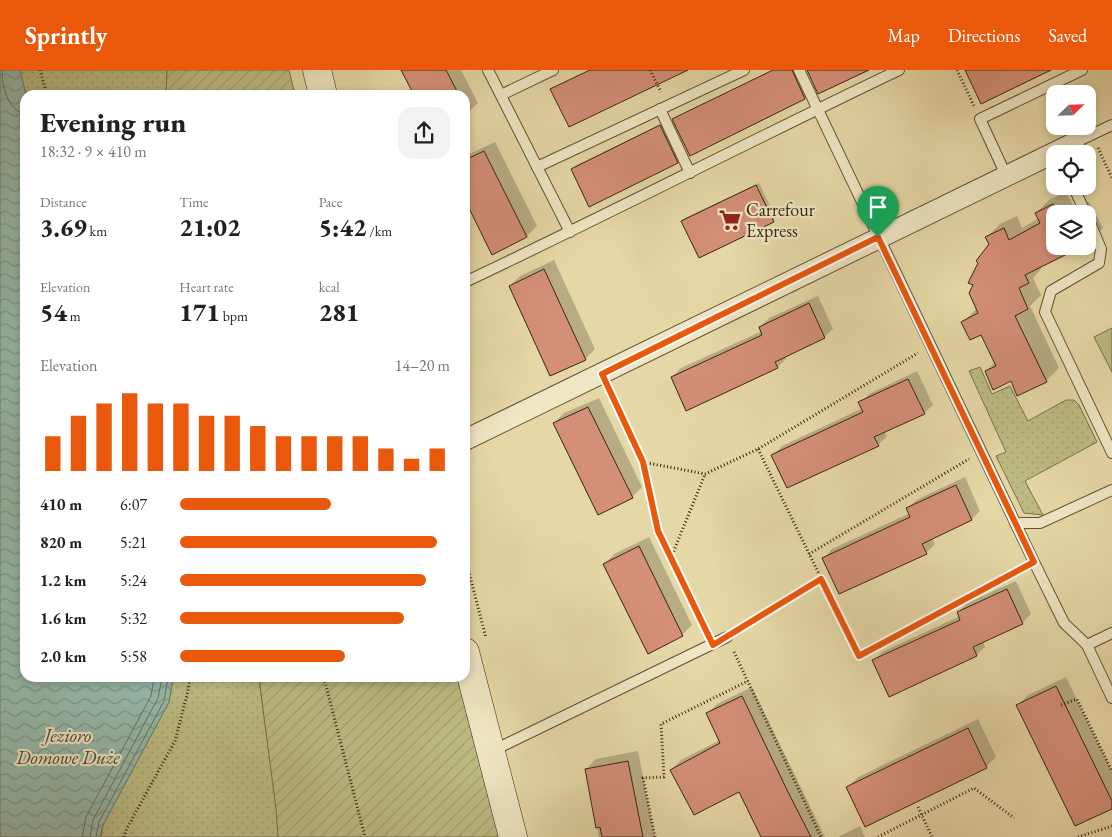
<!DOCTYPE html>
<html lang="en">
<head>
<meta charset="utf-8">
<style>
  body { margin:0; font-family:"EB Garamond",serif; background:#f2f2f2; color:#202124; height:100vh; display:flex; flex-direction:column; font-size:19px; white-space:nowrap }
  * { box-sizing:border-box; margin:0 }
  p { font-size:16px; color:#757577 }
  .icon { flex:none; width:28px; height:28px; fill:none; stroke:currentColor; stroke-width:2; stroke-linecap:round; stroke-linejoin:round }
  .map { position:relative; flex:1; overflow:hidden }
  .sheet { position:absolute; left:20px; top:20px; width:450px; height:592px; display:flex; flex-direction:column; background:#fff; border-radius:15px; box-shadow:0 2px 8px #0003 }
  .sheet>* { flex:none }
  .needle { width:32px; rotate:67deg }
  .buttons { position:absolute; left:1046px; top:15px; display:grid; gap:10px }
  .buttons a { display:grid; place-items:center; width:50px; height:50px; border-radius:10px; background:#fff; box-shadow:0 2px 8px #0003; font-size:25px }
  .pin { position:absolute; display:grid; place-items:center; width:42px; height:42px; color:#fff; margin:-51px -21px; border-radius:50% 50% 50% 0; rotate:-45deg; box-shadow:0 0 5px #0007 }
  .pin .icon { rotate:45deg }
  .round { display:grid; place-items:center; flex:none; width:52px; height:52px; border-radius:15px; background:#f2f2f2 }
  .headline { display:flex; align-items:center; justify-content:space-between; height:85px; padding:0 20px }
  h1 { font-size:28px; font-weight:800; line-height:38px }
  .stats { display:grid; grid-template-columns:repeat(3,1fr); gap:8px; height:85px; padding:5px 20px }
  .stats div { display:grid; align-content:center }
  .stats b { font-size:25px; font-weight:800 }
  .stats small { font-size:14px; font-weight:400 }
  .stats p { font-size:14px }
  .chart { height:140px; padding:10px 20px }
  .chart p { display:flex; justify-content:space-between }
  .chart svg { width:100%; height:90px; margin-top:5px; stroke:#ea580c; stroke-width:6 }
  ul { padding:0 20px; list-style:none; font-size:16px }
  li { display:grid; grid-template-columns:80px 60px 1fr; align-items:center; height:38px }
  li i { height:12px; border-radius:6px; background:#ea580c }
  header { display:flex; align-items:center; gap:30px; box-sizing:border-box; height:70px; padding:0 25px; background:#ea580c; color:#fff }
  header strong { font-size:24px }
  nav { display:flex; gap:28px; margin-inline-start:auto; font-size:18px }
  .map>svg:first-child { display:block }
  .grass { fill:url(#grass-dots); stroke:#78714a }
  .garden { fill:url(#garden-furrows); stroke:#78714a }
  .pitch { fill:#bcbc82; stroke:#78714a }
  .water { fill:url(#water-waves); stroke:#6f7e6e }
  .shadow { fill:#0003 }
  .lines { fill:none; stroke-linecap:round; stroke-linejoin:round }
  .shore { stroke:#66705e; stroke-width:1 }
  .building { fill:#d48f77; stroke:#352612 }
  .lane-casing { stroke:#615237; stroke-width:12 }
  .street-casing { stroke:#615237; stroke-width:22 }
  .secondary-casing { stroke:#352612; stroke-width:29 }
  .path { stroke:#352612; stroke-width:3; stroke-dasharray:1 2.5; stroke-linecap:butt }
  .lane { stroke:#efe6c5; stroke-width:10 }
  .street { stroke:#efe6c5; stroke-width:20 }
  .secondary { stroke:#efe6c5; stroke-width:28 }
  .route-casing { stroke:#fff; stroke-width:10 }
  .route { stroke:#ea580c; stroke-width:6 }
  .labels { text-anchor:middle; stroke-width:4.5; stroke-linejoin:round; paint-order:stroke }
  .poi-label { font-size:18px; fill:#352612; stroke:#efe6c5; text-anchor:start }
  .water-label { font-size:19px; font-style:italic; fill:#4d4b38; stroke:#efe6c5 }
</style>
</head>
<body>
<header>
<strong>Sprintly</strong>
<nav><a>Map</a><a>Directions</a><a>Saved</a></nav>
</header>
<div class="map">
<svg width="1112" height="767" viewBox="0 0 1112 767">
  <defs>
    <pattern id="grass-dots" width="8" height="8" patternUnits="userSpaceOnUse" patternTransform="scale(1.25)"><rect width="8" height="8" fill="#bcbc82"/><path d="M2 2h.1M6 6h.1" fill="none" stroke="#a2a16f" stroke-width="1.8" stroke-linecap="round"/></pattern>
    <pattern id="garden-furrows" width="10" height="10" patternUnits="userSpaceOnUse" patternTransform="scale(1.25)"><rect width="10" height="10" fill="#bcbc82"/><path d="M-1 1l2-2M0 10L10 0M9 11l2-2" fill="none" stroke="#a2a16f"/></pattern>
    <pattern id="water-waves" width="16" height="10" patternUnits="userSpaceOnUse" patternTransform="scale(1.25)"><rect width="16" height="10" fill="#96b9ab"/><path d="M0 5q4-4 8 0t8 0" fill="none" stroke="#7b968a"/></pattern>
  </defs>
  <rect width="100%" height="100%" fill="#e6d8a6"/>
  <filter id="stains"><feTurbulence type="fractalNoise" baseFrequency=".004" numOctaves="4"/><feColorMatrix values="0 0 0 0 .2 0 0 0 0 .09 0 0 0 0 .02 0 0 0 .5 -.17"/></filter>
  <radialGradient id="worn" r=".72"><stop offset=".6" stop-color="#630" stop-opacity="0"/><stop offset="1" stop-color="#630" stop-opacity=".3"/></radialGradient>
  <g class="grass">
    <polygon points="20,0 167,0 166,25 26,25"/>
    <polygon points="980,297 992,324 1010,316 1028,351 1066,330 1074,330 1079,335 1097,372 1025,411 1043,445 1024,443 996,386 1006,382 969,301"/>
    <polygon points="173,608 259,608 277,739 278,767 101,767 103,755 169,632"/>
  </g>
  <g class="garden">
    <polygon points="167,0 289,0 295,25 166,25"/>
    <polygon points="259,608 458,608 504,767 278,767 276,739"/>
  </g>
  <polygon class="pitch" points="1112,258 1112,302 1094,267"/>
  <polygon class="water" points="0,0 20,0 26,25 25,25 25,608 173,608 169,632 103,755 100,767 0,767"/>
  <g class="shadow">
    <polygon points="403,0 461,0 478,33 465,45 465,25 415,25"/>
    <polygon points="773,0 796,0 808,25 805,28"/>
    <polygon points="663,53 680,89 677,92 572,99 575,96"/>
    <polygon points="495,72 537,156 527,166 465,127 465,86"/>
    <polygon points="759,113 776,148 773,151 682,151 685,148"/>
    <polygon points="1066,122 1075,139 1089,132 1103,158 1088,172 1088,144 1055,144 1040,196 1041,199 1033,208 1041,225 1030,236 1059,298 1046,311 1011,309 986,301 995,292 981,263 963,252 977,238 990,174 987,167 1000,154 1017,146 1022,158 1039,148 1036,143 1049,130"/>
    <polygon points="554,190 595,279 585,289 510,216 520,206"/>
    <polygon points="818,226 833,259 824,267 785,286 786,289 778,297 672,307 681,298 762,261 760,257 769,248"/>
    <polygon points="917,301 933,335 924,343 884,362 887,366 878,375 773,385 782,376 863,338 860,333 869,324"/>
    <polygon points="599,328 642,417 632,427 554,353 564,343"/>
    <polygon points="965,407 980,441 972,449 932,468 935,474 926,483 824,488 832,479 910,443 907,439 916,430"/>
    <polygon points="649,467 692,555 682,565 604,494 614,484"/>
    <polygon points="1016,511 1031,544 1022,553 983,571 985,577 976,585 873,591 882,582 960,546 958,542 967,533"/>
    <polygon points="1066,607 1112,701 1112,737 1018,635 1028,625"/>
    <polygon points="752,617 825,767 763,767 739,720 671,700 681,690 720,670 708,643 717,634"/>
    <polygon points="978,649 996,687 986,697 848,717 858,707"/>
    <polygon points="638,681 655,767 599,767 586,700 596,689"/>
    <polygon points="860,756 865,767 839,767 840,766"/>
  </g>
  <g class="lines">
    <g class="shore">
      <path d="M2,0c0,16 5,40 23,44"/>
      <polyline points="82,767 86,747 151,626 154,608"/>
      <polyline points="90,767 93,750 158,628 162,608"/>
      <polyline points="96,767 99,752 164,631 168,608"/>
    </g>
  </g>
  <g class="building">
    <polygon points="401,0 446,0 459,25 414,25"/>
    <polygon points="590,0 688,0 569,57 550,19"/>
    <polygon points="773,0 792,0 805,29 690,86 672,49"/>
    <polygon points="807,0 869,0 818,24"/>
    <polygon points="965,0 1051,0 981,34"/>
    <polygon points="660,55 678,93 589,137 571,99"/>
    <polygon points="484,81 527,167 492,185 465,130 465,90"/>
    <polygon points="756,115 774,152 699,188 681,151"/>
    <polygon points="1053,134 1058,144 1055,144 1055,176 1083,176 1025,205 1029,213 1019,218 1028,239 1015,246 1047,312 1017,326 1011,311 993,320 985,301 996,296 981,265 970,270 961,252 978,243 969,223 973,215 968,213 978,193 976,191 989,174 985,167 1004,158 1009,170 1040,153 1035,143"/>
    <polygon points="544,199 586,290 550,306 509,216"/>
    <polygon points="809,233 825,268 775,292 778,298 686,341 671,307 762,265 759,257"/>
    <polygon points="908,309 925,344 874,367 879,376 787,418 771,385 863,342 858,332"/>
    <polygon points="588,337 633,428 598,445 553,353"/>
    <polygon points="956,415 972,450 922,474 927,484 839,524 822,488 910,447 906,438"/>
    <polygon points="639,476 683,566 648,584 603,494"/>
    <polygon points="1007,519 1023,554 973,577 977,586 889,627 872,590 960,550 957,542"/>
    <polygon points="1056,616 1112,731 1112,739 1075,756 1016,635"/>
    <polygon points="742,626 788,722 811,767 761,767 739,722 694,745 670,700 720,673 706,643"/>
    <polygon points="968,658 987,698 865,757 846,717"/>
    <polygon points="628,691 643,767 602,767 600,757 596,758 585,699"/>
  </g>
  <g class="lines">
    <g class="lane-casing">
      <g id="lane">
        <polyline points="488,0 570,162"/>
        <polyline points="799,0 1034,492 1064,553 1087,575 1112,628"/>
        <polyline points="501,25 553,0"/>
        <polyline points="660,39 690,103"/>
        <polyline points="1074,73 1112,55"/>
        <polyline points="537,97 744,0"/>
        <polyline points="1006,105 980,49 1082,0"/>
        <polyline points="1073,116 1086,144"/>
        <polyline points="1088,148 1101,179 1099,193 1051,221 1045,242 1112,383"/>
        <path d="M465,212c146,-69 289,-143 434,-212"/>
        <polyline points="1015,453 1040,453 1112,420"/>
        <polyline points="1087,575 1112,563"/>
        <polyline points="492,681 727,567"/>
      </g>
    </g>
    <g class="street-casing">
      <polyline id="street" points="465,370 1074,73"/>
    </g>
    <g class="secondary-casing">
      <g id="secondary">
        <polyline points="317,0 323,25"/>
        <polyline points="465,582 513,767"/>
      </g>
    </g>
    <g class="path">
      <polyline points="40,0 47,25"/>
      <polyline points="650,0 661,22"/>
      <polyline points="957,0 974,36"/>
      <polyline points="1098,78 1112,108"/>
      <polyline points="611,322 643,392 658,461 706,561"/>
      <polyline points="758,379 859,586 1019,500"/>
      <polyline points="643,392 705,404 758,379 918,283"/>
      <polyline points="809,484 969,389"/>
      <polyline points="465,487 486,568"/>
      <polyline points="671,488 705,404"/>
      <polyline points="740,559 821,509"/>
      <polyline points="734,582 821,767"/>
      <polyline points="324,608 365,767"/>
      <polyline points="1061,635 1077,629 1112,701"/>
      <polyline points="918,737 932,767"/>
      <polyline points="124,767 127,758 175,671 188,621 190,608"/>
      <polyline points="655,767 643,708 664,707 661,654 748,611"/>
      <polyline points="878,767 974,718 1014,748"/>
      <polyline points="1078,767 1112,756"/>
    </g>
    <use href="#lane" class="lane"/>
    <use href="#street" class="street"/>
    <use href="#secondary" class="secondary"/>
  </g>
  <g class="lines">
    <g class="route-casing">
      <polygon id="route" points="878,167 1034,492 859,586 821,509 713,575 658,461 643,392 602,304"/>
    </g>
    <use href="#route" class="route"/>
  </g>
  <defs>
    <g id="supermarket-bare" transform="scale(1.725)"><path d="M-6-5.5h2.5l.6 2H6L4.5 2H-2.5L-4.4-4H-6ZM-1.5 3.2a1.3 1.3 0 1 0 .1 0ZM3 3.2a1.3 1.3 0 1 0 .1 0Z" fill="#8f2418" stroke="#efe6c5" stroke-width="2.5" paint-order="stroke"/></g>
  </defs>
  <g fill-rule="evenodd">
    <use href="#supermarket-bare" x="730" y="150"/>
  </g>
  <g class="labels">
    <g class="poi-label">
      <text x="746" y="146">Carrefour<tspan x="746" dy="21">Express</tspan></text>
    </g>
    <g class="water-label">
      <text x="68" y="672">Jezioro<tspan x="68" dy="22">Domowe Duże</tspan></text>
    </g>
  </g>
  <rect width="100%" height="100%" filter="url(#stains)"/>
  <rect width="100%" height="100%" fill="url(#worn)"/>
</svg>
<div class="buttons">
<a><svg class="needle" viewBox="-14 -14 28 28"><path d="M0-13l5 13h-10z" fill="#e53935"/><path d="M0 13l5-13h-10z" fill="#757577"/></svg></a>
<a><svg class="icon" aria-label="locate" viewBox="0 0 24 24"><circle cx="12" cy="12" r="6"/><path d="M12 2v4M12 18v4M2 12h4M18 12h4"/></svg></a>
<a><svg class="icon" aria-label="layers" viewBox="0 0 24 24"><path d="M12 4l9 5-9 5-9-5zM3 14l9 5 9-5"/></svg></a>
</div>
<div class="pin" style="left:878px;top:167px;background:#1e9e55"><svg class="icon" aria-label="arrive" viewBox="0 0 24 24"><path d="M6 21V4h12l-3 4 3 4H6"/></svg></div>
<section class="sheet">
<div class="headline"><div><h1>Evening run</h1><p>18:32 · 9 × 410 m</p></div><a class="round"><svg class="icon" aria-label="share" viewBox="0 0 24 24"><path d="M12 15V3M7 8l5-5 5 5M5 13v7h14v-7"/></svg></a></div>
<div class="stats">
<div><p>Distance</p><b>3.69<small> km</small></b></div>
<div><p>Time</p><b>21:02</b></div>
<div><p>Pace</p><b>5:42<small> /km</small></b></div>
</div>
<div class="stats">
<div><p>Elevation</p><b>54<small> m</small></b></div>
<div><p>Heart rate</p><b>171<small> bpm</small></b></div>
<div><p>kcal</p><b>281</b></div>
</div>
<div class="chart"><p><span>Elevation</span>14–20 m</p>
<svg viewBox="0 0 160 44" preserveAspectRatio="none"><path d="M5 44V27M15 44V17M25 44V11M35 44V6M45 44V11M55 44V11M65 44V17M75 44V17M85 44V22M95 44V27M105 44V27M115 44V27M125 44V27M135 44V33M145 44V38M155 44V33"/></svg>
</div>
<ul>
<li><b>410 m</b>6:07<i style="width:56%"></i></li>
<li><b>820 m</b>5:21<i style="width:95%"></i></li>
<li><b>1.2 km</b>5:24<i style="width:91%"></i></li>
<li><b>1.6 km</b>5:32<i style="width:83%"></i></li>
<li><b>2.0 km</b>5:58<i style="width:61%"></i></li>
</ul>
</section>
</div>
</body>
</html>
